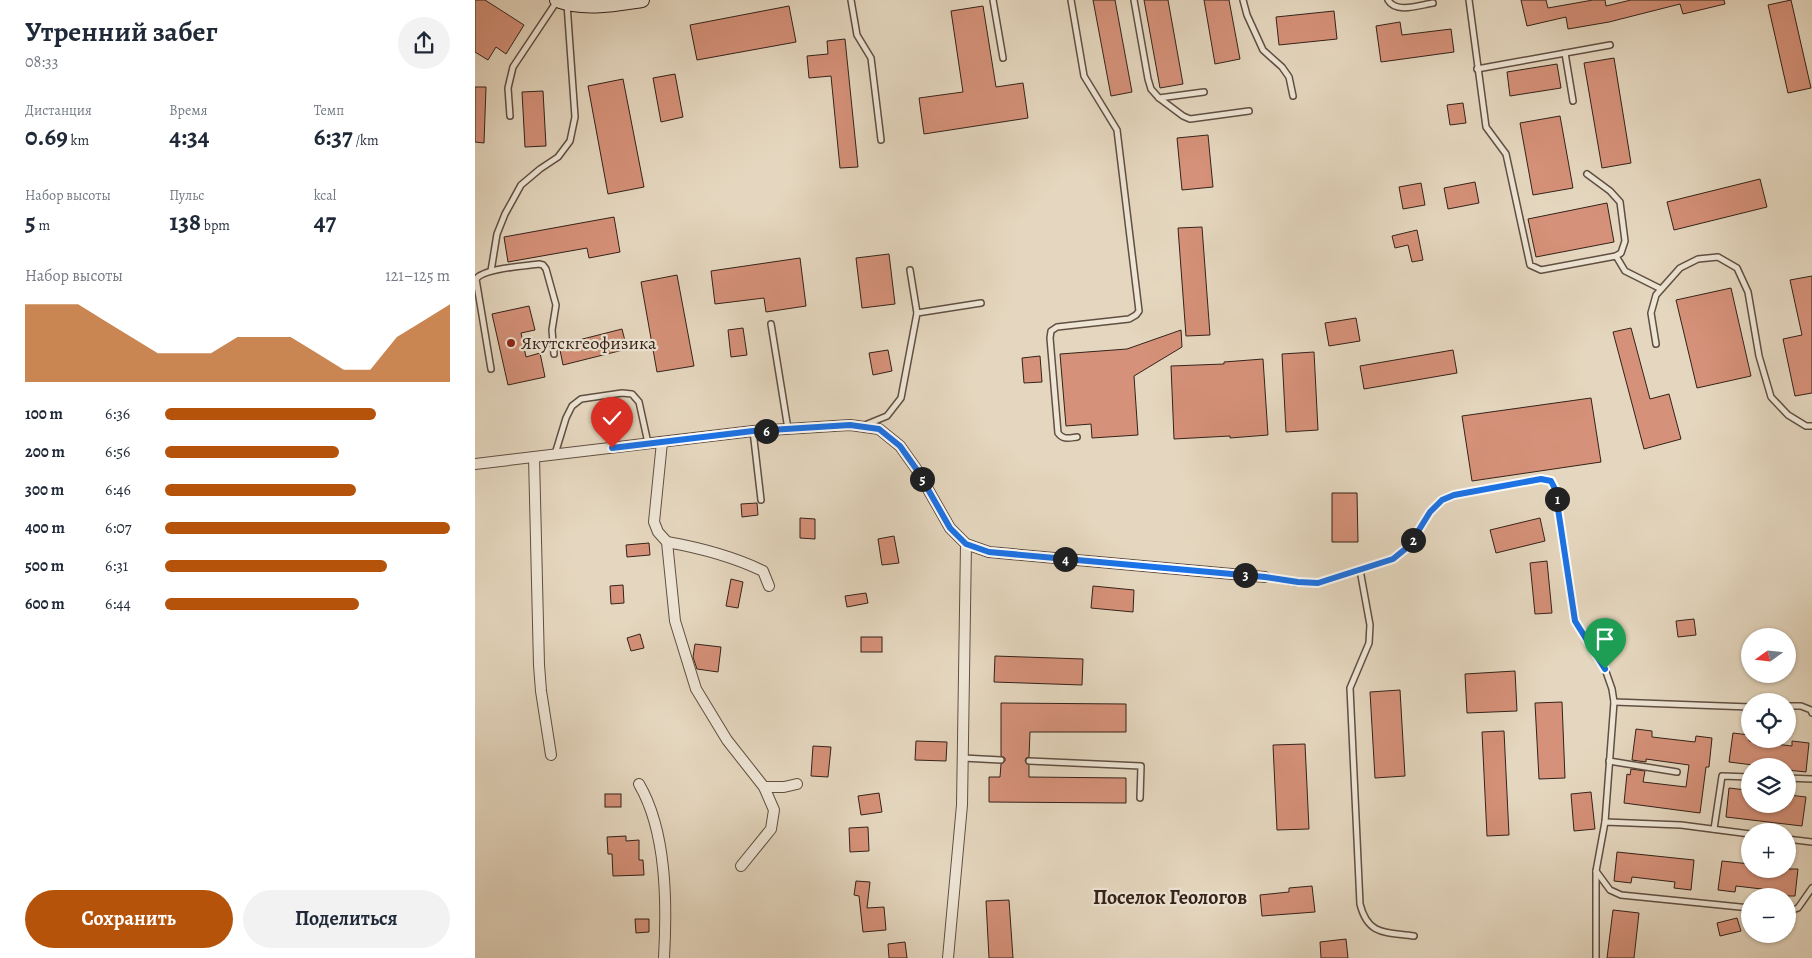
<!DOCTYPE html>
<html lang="ru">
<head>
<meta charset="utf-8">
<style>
  body { margin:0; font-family:Alegreya,serif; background:#f2f2f3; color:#1f2937; height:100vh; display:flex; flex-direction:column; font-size:19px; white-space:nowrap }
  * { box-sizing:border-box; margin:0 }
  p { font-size:16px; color:#747a83 }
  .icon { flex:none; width:28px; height:28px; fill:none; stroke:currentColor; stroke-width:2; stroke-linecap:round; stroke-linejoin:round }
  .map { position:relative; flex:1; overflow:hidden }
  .sheet { display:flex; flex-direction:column; background:#fff; width:475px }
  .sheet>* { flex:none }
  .needle { width:32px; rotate:255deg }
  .tools { position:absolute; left:1266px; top:628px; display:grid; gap:10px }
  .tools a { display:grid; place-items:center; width:55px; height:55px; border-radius:50%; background:#fff; box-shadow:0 1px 4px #0004; font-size:25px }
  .pin { position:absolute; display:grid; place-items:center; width:42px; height:42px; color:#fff; margin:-51px -21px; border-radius:50% 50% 50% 0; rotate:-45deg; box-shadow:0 0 5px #0007 }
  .pin .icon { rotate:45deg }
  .km { position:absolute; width:25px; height:25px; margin:-12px; border-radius:50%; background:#222; color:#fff; font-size:14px; line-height:25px; text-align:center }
  .round { display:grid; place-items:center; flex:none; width:52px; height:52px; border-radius:26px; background:#f2f2f3 }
  .summary { display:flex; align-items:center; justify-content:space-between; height:85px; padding:0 25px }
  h1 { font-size:28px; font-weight:600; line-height:38px }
  .stats { display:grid; grid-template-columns:repeat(3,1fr); gap:8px; height:85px; padding:5px 25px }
  .stats div { display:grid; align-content:center }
  .stats b { font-size:25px; font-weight:600 }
  .stats small { font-size:14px; font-weight:400 }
  .stats p { font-size:14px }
  .chart { height:140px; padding:10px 25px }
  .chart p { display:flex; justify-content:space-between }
  .chart svg { width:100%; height:90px; margin-top:5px; fill:#b45309; opacity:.7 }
  .button { display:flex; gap:10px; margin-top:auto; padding:10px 25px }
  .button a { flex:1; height:58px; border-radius:30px; background:#b45309; color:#fff; font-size:20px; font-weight:600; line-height:58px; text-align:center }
  .button a+a { background:#f2f2f3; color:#1f2937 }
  ul { padding:0 25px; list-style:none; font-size:16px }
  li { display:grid; grid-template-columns:80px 60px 1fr; align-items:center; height:38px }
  li i { height:12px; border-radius:6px; background:#b45309 }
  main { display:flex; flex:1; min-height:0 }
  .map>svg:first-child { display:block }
  .building { fill:#d59179; stroke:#342219 }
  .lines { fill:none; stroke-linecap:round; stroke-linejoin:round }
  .service-casing { stroke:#604f42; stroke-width:8 }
  .minor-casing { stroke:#604f42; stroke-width:12 }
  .secondary-casing { stroke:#342219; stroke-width:16 }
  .service { stroke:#eee5d5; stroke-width:5 }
  .minor { stroke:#eee5d5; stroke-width:10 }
  .secondary { stroke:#eee5d5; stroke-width:14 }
  .route-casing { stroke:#fff; stroke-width:10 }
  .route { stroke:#1a73e8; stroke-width:6 }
  .poi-dot { fill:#8f2418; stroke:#eee5d5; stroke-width:2 }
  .labels { text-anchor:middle; stroke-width:4.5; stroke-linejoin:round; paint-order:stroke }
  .poi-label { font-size:18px; fill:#342219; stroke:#eee5d5; text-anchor:start }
  .quarter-label { font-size:20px; font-weight:bold; fill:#342219; stroke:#eee5d5 }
</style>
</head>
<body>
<main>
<section class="sheet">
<div class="summary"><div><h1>Утренний забег</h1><p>08:33</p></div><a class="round"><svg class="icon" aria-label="share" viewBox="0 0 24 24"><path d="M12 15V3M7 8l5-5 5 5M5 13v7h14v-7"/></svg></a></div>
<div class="stats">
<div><p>Дистанция</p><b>0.69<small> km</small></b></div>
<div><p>Время</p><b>4:34</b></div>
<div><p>Темп</p><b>6:37<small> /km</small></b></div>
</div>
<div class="stats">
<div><p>Набор высоты</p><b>5<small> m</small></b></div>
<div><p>Пульс</p><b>138<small> bpm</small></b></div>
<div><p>kcal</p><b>47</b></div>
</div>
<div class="chart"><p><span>Набор высоты</span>121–125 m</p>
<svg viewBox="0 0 160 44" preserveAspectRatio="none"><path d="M0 44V6L10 6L20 6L30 14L40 22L50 30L60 30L70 30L80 22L90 22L100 22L110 30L120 38L130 38L140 22L150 14L160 6V44z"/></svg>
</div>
<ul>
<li><b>100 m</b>6:36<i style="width:74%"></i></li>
<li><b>200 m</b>6:56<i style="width:61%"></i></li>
<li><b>300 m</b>6:46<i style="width:67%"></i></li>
<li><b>400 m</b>6:07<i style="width:100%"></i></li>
<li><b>500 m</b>6:31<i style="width:78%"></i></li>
<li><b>600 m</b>6:44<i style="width:68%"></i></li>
</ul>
<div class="button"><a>Сохранить</a><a>Поделиться</a></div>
</section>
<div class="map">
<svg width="1337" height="958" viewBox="0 0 1337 958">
  <rect width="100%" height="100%" fill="#e5d7bf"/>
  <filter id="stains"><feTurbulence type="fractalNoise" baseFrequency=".004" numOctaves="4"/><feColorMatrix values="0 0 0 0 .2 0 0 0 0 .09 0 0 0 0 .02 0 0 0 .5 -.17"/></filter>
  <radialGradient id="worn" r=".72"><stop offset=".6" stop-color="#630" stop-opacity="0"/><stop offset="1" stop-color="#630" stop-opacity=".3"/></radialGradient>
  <g class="building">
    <polygon points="0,0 10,0 49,25 31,54 21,47 13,60 0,52"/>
    <polygon points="618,0 640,0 657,92 636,96"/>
    <polygon points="669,0 693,0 708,84 685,88"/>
    <polygon points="729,0 754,0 765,59 740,64"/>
    <polygon points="1046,0 1071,0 1073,8 1118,0 1130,0 1131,6 1156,0 1249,0 1250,4 1208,14 1205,4 1134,22 1093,29 1091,17 1052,26"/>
    <polygon points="1316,0 1336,88 1313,93 1293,5"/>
    <polygon points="314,6 321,42 222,60 215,25"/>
    <polygon points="508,6 521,87 548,83 553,118 449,134 444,98 488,92 476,11"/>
    <polygon points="859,11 862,39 804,45 801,17"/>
    <polygon points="925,22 927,35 976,29 979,52 906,62 901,26"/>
    <polygon points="370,39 383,167 365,168 356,76 334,78 332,56 353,54 352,41"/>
    <polygon points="1139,58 1156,163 1127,168 1109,63"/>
    <polygon points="1082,64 1086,88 1035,96 1032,72"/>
    <polygon points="200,74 208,117 186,122 178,78"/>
    <polygon points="148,79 169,187 133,194 113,86"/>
    <polygon points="0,87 11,87 9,143 0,142"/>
    <polygon points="68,91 71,146 50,147 47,92"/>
    <polygon points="988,103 991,123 975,125 972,105"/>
    <polygon points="1085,116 1098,188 1058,195 1045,123"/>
    <polygon points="733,135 738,187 707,190 702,138"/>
    <polygon points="1285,179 1292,207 1199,230 1192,202"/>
    <polygon points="1000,182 1004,203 973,209 969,188"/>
    <polygon points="946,183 950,205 928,209 924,187"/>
    <polygon points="1132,203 1139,242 1061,257 1053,219"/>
    <polygon points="139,217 145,252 114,258 112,248 33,262 29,237"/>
    <polygon points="727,227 735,335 711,336 703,228"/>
    <polygon points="942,230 948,260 937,262 933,245 920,248 917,236"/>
    <polygon points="414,254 420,304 387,308 381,258"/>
    <polygon points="325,258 331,306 291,312 289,298 240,304 236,271"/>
    <polygon points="202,275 219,366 182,372 166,282"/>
    <polygon points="1337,276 1337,393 1320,396 1308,339 1327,335 1315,280"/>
    <polygon points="1256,288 1276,376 1222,388 1201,300"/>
    <polygon points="54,306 60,330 46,333 51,357 65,353 70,377 33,385 17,314"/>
    <polygon points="881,318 885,341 854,346 850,323"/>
    <polygon points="268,328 272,355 256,357 253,330"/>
    <polygon points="1156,328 1175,399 1194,394 1206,439 1169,449 1138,332"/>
    <polygon points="147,329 152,349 88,365 84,345"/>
    <polygon points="706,330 707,347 659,376 663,435 617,438 616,424 591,426 585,354 652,349"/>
    <polygon points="413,350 417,371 398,375 394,353"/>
    <polygon points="978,350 982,373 889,389 885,366"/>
    <polygon points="839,352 843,430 811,432 807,354"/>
    <polygon points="565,356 567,382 549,383 547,358"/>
    <polygon points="788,359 793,435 755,438 755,436 699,439 696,366 749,364 749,362"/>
    <polygon points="1116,398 1126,462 997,481 987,416"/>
    <polygon points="857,493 882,493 883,542 857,542"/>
    <polygon points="282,503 283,515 267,517 266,504"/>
    <polygon points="325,518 340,519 340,539 325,538"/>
    <polygon points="1065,518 1070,541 1021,553 1015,530"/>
    <polygon points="419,536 424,563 407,565 403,539"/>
    <polygon points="174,543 175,555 152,557 151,545"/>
    <polygon points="1072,561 1077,613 1060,614 1055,563"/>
    <polygon points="256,579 268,582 263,608 251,606"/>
    <polygon points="148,585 149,603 136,604 135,586"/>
    <polygon points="618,586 659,590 658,612 616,608"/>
    <polygon points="391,593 393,603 372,607 370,596"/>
    <polygon points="1219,619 1221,635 1203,637 1201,621"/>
    <polygon points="165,634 169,648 156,651 152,638"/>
    <rect x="386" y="637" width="21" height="15"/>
    <polygon points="220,644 246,647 243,672 222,669 218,657"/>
    <polygon points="520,656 608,659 607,685 519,682"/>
    <polygon points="1040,671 1042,711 992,713 990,674"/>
    <polygon points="925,690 930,776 900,778 895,692"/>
    <polygon points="1087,702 1090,778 1064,779 1060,703"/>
    <polygon points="526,703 651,704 651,732 555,732 554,757 551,758 550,761 554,765 554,777 651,778 651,803 514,802 514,777 525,777 526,764 530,761 530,758 526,756"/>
    <polygon points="1161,729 1177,731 1177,737 1220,742 1221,736 1237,738 1234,767 1231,767 1225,813 1149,803 1152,774 1155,775 1156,769 1170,771 1168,782 1211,787 1214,765 1171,759 1171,762 1157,760"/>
    <polygon points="1029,731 1034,835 1012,836 1007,732"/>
    <polygon points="1258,733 1274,735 1274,741 1317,746 1317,741 1334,743 1331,772 1312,770 1312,766 1286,766 1254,762"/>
    <polygon points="441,741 472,742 471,761 440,760"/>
    <polygon points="830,744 834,829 802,830 798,745"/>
    <polygon points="338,746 356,747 353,777 336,776"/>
    <polygon points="1254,788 1271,790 1270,795 1275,796 1275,804 1312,804 1314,795 1331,797 1327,826 1251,817"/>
    <polygon points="1116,792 1120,829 1099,831 1096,794"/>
    <polygon points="404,793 407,812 386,815 383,796"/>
    <rect x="130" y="794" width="16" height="13"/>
    <polygon points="393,827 394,851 375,852 374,828"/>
    <polygon points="151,836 151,841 164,840 164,860 168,860 169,875 138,876 137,854 133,854 132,837"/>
    <polygon points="1142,852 1219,860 1216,890 1199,888 1200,882 1157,877 1156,883 1139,881"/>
    <polygon points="1247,861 1275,864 1275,869 1323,869 1320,896 1303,896 1304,891 1261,886 1260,892 1243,890"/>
    <polygon points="381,881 395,882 392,908 409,907 411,930 388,932 384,896 379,895"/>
    <polygon points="837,886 840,912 787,916 785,895 814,892 814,888"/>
    <polygon points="534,900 538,958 514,958 511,901"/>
    <polygon points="1138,910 1164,913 1159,958 1132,958"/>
    <polygon points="1262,918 1266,931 1245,936 1242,923"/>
    <polygon points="160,919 174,919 174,932 161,933"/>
    <polygon points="871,939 873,958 846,958 845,942"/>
    <polygon points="430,942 432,958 414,958 413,944"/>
  </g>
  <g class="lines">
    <g class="service-casing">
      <g id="service">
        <polyline points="376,0 382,35 396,58 406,140"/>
        <polyline points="518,0 528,58"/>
        <path d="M596,0l13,76 33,54 22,181 -3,4 -7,4 -72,8 -6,4 -1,7 8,95c5,7 11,5 19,4"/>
        <polyline points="659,0 673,79 676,89 684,98 729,92"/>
        <polyline points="768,0 772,15 788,50 807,67 814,77 818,96"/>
        <path d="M913,0c8,14 32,5 45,3"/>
        <polyline points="994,0 1011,127 1031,154 1055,265 1066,270 1141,256 1146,253 1150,241 1145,202 1135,191 1112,174"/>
        <polyline points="1090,53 1098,101"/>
        <polyline points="1002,69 1135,45"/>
        <polyline points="684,98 708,116 715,119 774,111"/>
        <polyline points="35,116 33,88 38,67 82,1"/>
        <polyline points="1141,256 1150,271 1186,289"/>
        <polyline points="435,270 442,313"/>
        <polyline points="16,271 22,234 30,214 46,185 65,169 83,157 95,141 100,117 92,4"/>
        <polyline points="296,324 313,429"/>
        <polyline points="1181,344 1176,313 1181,295 1205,268 1223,259 1243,257 1262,268 1273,292 1284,356 1296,397 1313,415 1331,426 1337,426"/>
        <path d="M16,369l-15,-90c8,-11 49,-13 63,-15l4,1 3,4 10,36 -4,25 2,24"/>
        <polyline points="390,425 412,416 426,398 442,313 506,303"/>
        <polyline points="278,431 286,500"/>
        <polyline points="80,454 91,418 97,406 106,399 147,393 157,394 164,402 173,443"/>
        <path d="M885,570l10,55 -1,18 -19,45 10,216c8,32 26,28 54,32"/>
        <polyline points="790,577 823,583 843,583 918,559 934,546 955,512 967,500 979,495 1066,479 1076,481 1080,489 1100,621 1130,669 1137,689 1139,702 1130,822"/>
        <polyline points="1139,702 1275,707"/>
        <polyline points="1312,706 1326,706 1336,710 1337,713"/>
        <polyline points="488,758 526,760"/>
        <polyline points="554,761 666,766 665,798"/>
        <polyline points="1134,761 1202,772"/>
        <polyline points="1312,778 1337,779"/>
        <polyline points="1239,829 1247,776 1275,777"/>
        <polyline points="1275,834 1206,825 1130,822 1121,871 1135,890 1146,895 1275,908"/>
        <polyline points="1312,839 1337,842"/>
        <polyline points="1121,871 1121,958"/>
        <polyline points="1312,912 1323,908 1337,888"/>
      </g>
    </g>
    <g class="minor-casing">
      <g id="minor">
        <polyline points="187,442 179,522 183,532 192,542 200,621 221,689 252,740 289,787 299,810 296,829 266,866"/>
        <polyline points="59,457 64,665 66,691 76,755"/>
        <polyline points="0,464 278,431 375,425 404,429 425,446 442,470 475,528 491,544 514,552 790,577"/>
        <path d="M192,542c34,6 65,14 96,29l6,15"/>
        <path d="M164,784c28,48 28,120 25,174"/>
        <polyline points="289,787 309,787 322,784"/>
        <polyline points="473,958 487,805 491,544"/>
      </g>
    </g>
    <g class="secondary-casing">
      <path id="secondary" d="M82,0c27,10 58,4 85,0"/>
    </g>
    <use href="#service" class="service"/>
    <use href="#minor" class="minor"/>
    <use href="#secondary" class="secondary"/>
  </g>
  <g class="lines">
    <g class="route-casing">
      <polyline id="route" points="137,448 278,431 375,425 404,429 425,446 442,470 475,528 491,544 514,552 790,577 823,582 843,583 918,559 934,546 955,512 967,500 979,495 1066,479 1076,481 1080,489 1100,621 1130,669"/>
    </g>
    <use href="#route" class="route"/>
  </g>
  <circle class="poi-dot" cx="36" cy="343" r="5"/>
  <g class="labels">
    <g class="poi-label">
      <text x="46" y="349">Якутскгеофизика</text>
    </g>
    <g class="quarter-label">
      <text x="695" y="904">Поселок Геологов</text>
    </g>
  </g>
  <rect width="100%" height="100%" filter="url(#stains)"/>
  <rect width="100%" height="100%" fill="url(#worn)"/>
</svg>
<div class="tools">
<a><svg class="needle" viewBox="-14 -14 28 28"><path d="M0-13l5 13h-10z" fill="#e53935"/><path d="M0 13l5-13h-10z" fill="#747a83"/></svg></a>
<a><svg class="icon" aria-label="locate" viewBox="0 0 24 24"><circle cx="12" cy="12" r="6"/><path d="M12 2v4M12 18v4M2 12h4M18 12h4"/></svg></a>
<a><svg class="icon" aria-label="layers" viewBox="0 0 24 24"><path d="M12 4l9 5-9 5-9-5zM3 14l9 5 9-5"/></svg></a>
<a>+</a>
<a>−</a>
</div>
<div class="pin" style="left:1130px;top:669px;background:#1e9e55"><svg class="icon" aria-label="arrive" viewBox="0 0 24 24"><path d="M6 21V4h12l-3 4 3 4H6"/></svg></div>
<div class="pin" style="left:137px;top:448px;background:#d93025"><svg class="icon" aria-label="check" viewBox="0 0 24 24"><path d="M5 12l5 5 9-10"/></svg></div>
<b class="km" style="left:1082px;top:499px">1</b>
<b class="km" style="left:938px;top:540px">2</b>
<b class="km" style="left:770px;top:575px">3</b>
<b class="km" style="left:590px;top:559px">4</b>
<b class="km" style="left:447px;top:479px">5</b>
<b class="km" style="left:291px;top:431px">6</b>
</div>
</main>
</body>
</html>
